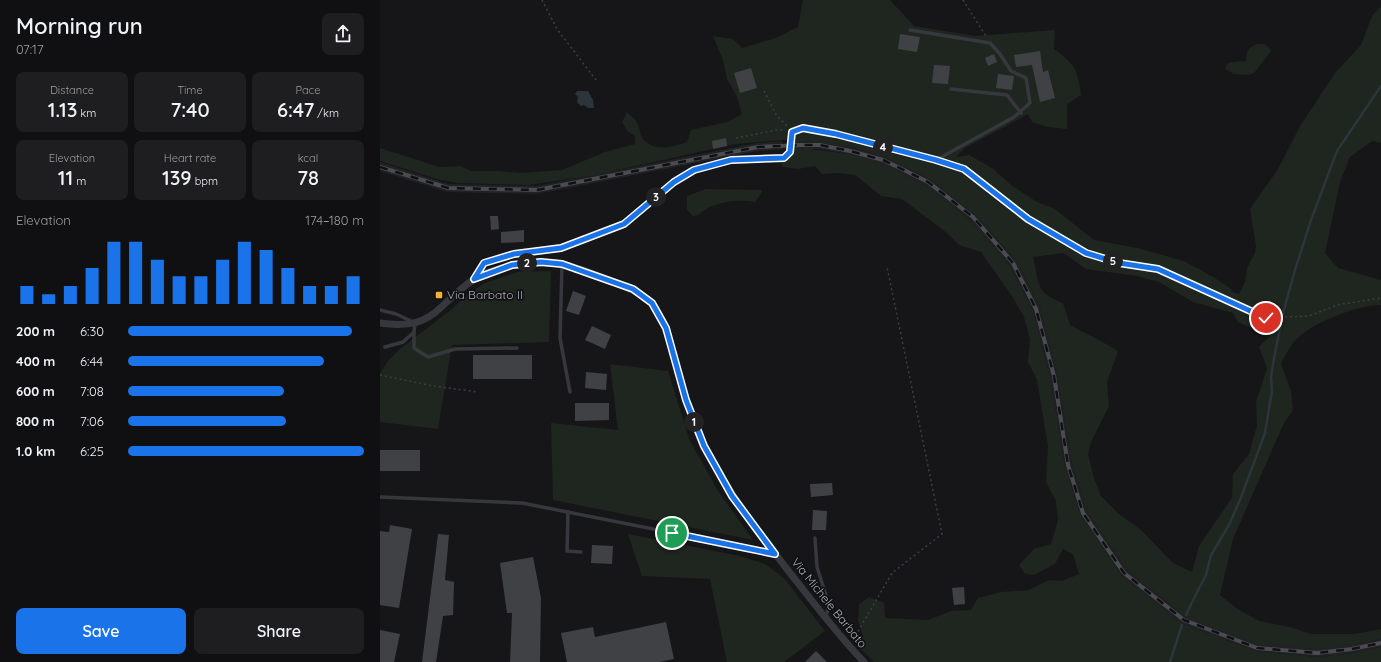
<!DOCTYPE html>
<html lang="en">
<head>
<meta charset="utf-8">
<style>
  body { margin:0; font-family:Quicksand,sans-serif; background:#1e1e20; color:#f1f3f6; height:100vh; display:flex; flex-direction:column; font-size:15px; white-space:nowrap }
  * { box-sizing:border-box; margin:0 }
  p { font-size:13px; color:#9c9d9f }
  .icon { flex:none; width:22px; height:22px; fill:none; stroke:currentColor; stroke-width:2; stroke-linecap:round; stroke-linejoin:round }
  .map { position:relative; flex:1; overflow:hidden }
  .panel { display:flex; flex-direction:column; background:#101012; width:380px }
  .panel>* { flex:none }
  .pin { position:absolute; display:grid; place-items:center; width:34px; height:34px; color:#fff; margin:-17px; border:2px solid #fff; border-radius:50%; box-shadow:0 1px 4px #0007 }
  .km { position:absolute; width:20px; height:20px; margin:-10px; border-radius:50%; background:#222; color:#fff; font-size:11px; line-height:20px; text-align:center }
  .round { display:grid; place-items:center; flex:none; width:42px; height:42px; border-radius:8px; background:#1e1e20 }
  .overview { display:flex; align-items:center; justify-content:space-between; height:68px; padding:0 16px }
  h1 { font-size:22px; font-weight:600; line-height:30px }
  .stats { display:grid; grid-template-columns:repeat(3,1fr); gap:6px; height:68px; padding:4px 16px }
  .stats div { display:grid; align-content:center; border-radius:8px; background:#1e1e20; text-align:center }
  .stats b { font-size:20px; font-weight:600 }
  .stats small { font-size:11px; font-weight:400 }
  .stats p { font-size:11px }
  .chart { height:112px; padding:8px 16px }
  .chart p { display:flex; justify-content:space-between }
  .chart svg { width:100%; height:72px; margin-top:4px; stroke:#1a73e8; stroke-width:6 }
  .primary-button { display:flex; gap:8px; margin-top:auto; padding:8px 16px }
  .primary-button a { flex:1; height:46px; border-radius:8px; background:#1a73e8; color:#fff; font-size:16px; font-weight:600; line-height:46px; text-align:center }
  .primary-button a+a { background:#1e1e20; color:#f1f3f6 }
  ul { padding:0 16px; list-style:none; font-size:13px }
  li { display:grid; grid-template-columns:64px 48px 1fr; align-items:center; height:30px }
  li i { height:10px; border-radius:5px; background:#1a73e8 }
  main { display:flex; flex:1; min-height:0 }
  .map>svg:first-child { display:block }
  .built { fill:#222225 }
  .green { fill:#1e261f; fill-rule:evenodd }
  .water { fill:#2c353c }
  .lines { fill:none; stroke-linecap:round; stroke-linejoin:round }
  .stream { stroke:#2c353c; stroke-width:2.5 }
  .building { fill:#404145 }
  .path { stroke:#3d3f44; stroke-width:1.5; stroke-dasharray:2 3; stroke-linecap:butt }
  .lane { stroke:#37383d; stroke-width:3.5 }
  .street { stroke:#37383d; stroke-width:7 }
  .rail-casing { stroke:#4a4c52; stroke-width:4 }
  .rail { stroke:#111113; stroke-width:2.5; stroke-dasharray:8; stroke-linecap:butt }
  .route-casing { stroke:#fff; stroke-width:8 }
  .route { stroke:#1a73e8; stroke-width:5 }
  .poi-dot { fill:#f2b134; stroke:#111113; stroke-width:1.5 }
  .labels { text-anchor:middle; stroke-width:3.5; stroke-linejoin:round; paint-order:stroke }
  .poi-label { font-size:12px; fill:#a8adb8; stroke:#111113; text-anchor:start }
  .street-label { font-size:12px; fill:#a8adb8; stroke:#111113 }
</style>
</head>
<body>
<main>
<section class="panel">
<div class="overview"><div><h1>Morning run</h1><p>07:17</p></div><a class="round"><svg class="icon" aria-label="share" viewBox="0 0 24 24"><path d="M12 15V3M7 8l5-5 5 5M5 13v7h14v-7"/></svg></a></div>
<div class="stats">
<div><p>Distance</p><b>1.13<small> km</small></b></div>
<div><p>Time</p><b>7:40</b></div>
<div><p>Pace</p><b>6:47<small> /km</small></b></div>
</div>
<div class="stats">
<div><p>Elevation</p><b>11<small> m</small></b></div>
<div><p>Heart rate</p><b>139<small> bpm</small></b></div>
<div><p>kcal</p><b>78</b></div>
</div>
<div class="chart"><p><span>Elevation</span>174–180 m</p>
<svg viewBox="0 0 160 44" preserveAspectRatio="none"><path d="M5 44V33M15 44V38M25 44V33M35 44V22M45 44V6M55 44V6M65 44V17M75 44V27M85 44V27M95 44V17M105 44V6M115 44V11M125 44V22M135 44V33M145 44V33M155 44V27"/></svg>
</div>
<ul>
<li><b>200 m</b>6:30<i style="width:95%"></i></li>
<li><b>400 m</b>6:44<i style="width:83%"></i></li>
<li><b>600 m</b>7:08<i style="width:66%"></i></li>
<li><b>800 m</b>7:06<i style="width:67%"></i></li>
<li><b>1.0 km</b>6:25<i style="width:100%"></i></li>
</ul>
<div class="primary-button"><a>Save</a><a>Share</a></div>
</section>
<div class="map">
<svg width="1001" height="662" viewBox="0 0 1001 662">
  <rect width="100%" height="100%" fill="#161618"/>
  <g class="built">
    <polygon points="402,141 403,149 378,151 157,194 67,192 0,171 0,162 68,184 157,186 377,143"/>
    <polygon points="421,141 471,147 504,157 550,179 595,215 637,261 660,307 677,375 692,464 707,511 747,570 806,617 972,645 1001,639 1001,647 973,653 937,657 876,651 802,624 741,575 700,515 685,466 670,377 653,310 630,266 590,220 546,186 469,154 439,149 421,149"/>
  </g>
  <g class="green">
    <path d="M423,0h87l24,26 61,10 80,-6 -1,19c21,15 24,21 27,46l-14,9v25l-19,-2 -16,-5 -4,-8 -63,34 -9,9 13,-2 23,13 19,17 26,17 18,7 39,31 43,8 47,13 31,17 15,10 4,5 5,1 6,-12 2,-14 8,-15 1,-7 -6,-37 28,-40 21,-41 36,-55 26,-28 11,-29 9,-10v137l-9,-2 -22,16 -10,25 -15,71 13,15 43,12v25c-22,0 -64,16 -81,31 -9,8 -14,17 -19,28l10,27 2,19 -10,15 -50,114 -13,56 16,13 23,13 31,6 20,7h44l27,-5v10l-29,6 -35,4 -60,-5 -71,-27 -59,-47 -40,-59 -15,-47 -15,-89 -17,-68 -23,-46 -42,-46 -45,-36 -46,-22 -33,-10 -49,-6 -1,7 48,6 32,10 45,22 44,34 40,46 23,44 17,67 15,89 15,48 41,61 61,49 74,27 61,6 36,-4 28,-6v15h-507l-15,-15 4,-10 -5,-17 1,-16 10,-7 15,6 1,15 43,2 23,-9 20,-1 7,-12 24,-6 27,-2 20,-10 13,1 17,-7 -6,-20 -10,-5 -8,15 -21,11 -9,-1 -6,-9 15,-16 17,-5 7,-24 -2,-19 -10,-19 2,-36 -11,-66 -9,-18 2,-22 -6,-23 -12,-21 -31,-44 -22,-7 -12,-12 -45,-34 -21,-3 -26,-21 -18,-2 -15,1 -7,-8 -17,3 -15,-2 -2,-4 8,-5 5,-8v-11l-59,5 -140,31 -66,10 -71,-2 -21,-4 -57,-18v-13l59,19 21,-1 11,5h27l22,2 42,-3 43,-18 30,-8v-8l-8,-5 -5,-9 5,-10c3,3 7,6 9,9 4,5 3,13 7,18 10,13 31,8 44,3l4,-12 36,-8 15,-8 -5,-17 -10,-18 -4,-19 -10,-24 20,3 9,9 34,-10 22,-11zM683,253l23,16 51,7 22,6 34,20 40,11 5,9 13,6 7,-7 10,2 4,6 -1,6 -12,12 8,21 -11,34 1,23 -8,29 -16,20 -1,24 -33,48 -7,26 -19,-9 -32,-33 -22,-16 -18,-18 -7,-18 -6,-24 3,-12 18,-36 -2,-24 11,-31 -19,-11 -29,-15 -7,-22c-29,-11 -23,-19 -30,-46z"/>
    <path d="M877,44c7,0 11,0 14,7l-17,22 -6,2 -14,-1 -9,-5c2,-9 13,-7 21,-8 1,-10 1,-13 11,-17z"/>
    <path d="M326,189l55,1 1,2 -7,10c-16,-3 -34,-1 -49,7 -5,3 -7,7 -13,7l-6,-6v-14z"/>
    <polygon points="171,271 169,342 72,345 58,429 0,422 0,373 8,361 20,349 72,309 89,293 105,283 137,272"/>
    <polygon points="230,364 288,371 309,439 338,491 373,540 173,500 171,423 238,430"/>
    <polygon points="248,534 360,556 385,564 404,578 445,631 404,662 347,662 330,579 262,576"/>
  </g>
  <polygon class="water" points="197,91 208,91 213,100 214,108 208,108 204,105 201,106 197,102 198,97 195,94"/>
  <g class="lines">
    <g class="stream">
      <polyline points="806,615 817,592 826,575 831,555 849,525 860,500 885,433 892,391 891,377 893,364 902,317 915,270 931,220 957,151 1001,86"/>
      <polyline points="790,662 802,625"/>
    </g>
  </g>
  <g class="building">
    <polygon points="520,34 540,37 537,52 518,49"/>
    <polygon points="660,51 663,72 668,70 675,98 660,102 652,65 636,67 634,55"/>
    <polygon points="614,54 617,62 608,66 605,58"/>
    <polygon points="554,65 570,66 568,84 552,83"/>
    <polygon points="371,68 377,88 360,93 354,73"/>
    <polygon points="618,74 634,76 632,90 616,88"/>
    <polygon points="346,138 347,146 333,149 332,141"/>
    <polygon points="110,216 118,216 119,229 111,230"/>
    <polygon points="144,230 144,242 121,243 121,232"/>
    <polygon points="193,291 206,296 199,315 186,311"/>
    <polygon points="212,326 231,335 225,349 205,340"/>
    <rect x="93" y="355" width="59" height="24"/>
    <polygon points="206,372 227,374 226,390 205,388"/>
    <polygon points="195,403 229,403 229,420 195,421"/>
    <rect x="0" y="450" width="40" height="21"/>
    <polygon points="452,483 453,495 431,497 430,484"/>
    <polygon points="433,510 447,511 446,530 432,530"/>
    <polygon points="10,525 32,529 19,608 0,605 0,531 9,532"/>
    <polygon points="58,534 69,535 65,580 74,582 73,615 63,616 56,662 42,662"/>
    <polygon points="212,545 233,546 232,564 211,563"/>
    <polygon points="153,557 161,598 160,662 130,662 132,613 127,613 120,563"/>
    <polygon points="584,587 585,604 574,605 572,588"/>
    <polygon points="286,622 294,659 279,662 187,662 181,633 213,627 215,637"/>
    <polygon points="0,630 20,634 14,662 0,662"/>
    <polygon points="436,651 447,662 425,662"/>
  </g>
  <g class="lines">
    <g class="path">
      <polyline points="162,0 177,29 216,80"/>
      <polyline points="583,0 606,36"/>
      <polyline points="384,91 397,116 408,127"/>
      <polyline points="356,138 397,130 405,130"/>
      <polyline points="565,163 584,169 648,219 706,253 739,263 778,269 886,318 929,316 957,305 1001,298"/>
      <polyline points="0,375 53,386 98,392"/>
      <polyline points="473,640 512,573 562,534 507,267"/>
    </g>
    <g class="lane">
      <polyline points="571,89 627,95 641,113"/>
      <polyline points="182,264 180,338 190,392"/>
      <polyline points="96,276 104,263 134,254 181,248 244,224 294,182 314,171 351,160 404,157 410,152 412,131 423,128 456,134 556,160 634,117 650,103 646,78 631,71 620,54 610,43 530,30"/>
      <polyline points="0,310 16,314 35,323 34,332 23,342 5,347"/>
      <polyline points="34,332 34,348 48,357 75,349 137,348"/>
      <polyline points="0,497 142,503 394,553"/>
      <polyline points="188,512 187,551 201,552"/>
      <polyline points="435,538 437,567 449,605 446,617"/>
    </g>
    <path class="street" d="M0,323c55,8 56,-18 93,-43 20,-14 64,-20 88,-16 17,3 82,27 92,40 12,17 17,38 22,57 8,29 16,59 29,86 24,45 55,86 86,126 24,30 47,61 74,89"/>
    <g class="rail-casing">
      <polyline id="rail" points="0,167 68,188 157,190 378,147 421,145 440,145 470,151 503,160 526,171 548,182 593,217 633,263 656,309 674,376 688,465 703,513 744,573 804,620 877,648 937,653 972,649 1001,643"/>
    </g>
    <use href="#rail" class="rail"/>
  </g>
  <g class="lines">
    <g class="route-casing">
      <polyline id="route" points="292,533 395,554 352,496 324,446 306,400 286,328 272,303 253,289 182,264 161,262 132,265 94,279 104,263 134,254 181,248 244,224 294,182 314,170 351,160 404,158 410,152 412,132 423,128 456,134 556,160 584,169 648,219 706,253 739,263 778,269 886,318"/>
    </g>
    <use href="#route" class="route"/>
  </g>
  <rect class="poi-dot" x="55" y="291" width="8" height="8" rx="2"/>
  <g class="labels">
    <g class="poi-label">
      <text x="67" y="299">Via Barbato II</text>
    </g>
    <g class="street-label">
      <text transform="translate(449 603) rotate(51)" y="4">Via Michele Barbato</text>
    </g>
  </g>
</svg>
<div class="pin" style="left:292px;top:533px;background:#1e9e55"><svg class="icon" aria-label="arrive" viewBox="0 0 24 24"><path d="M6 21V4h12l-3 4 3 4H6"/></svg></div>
<div class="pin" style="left:886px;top:318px;background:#d93025"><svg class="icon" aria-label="check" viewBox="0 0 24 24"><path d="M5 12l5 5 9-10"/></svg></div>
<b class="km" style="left:314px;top:422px">1</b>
<b class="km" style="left:147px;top:263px">2</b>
<b class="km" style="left:276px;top:197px">3</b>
<b class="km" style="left:503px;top:147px">4</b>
<b class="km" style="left:733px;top:261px">5</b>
</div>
</main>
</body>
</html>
